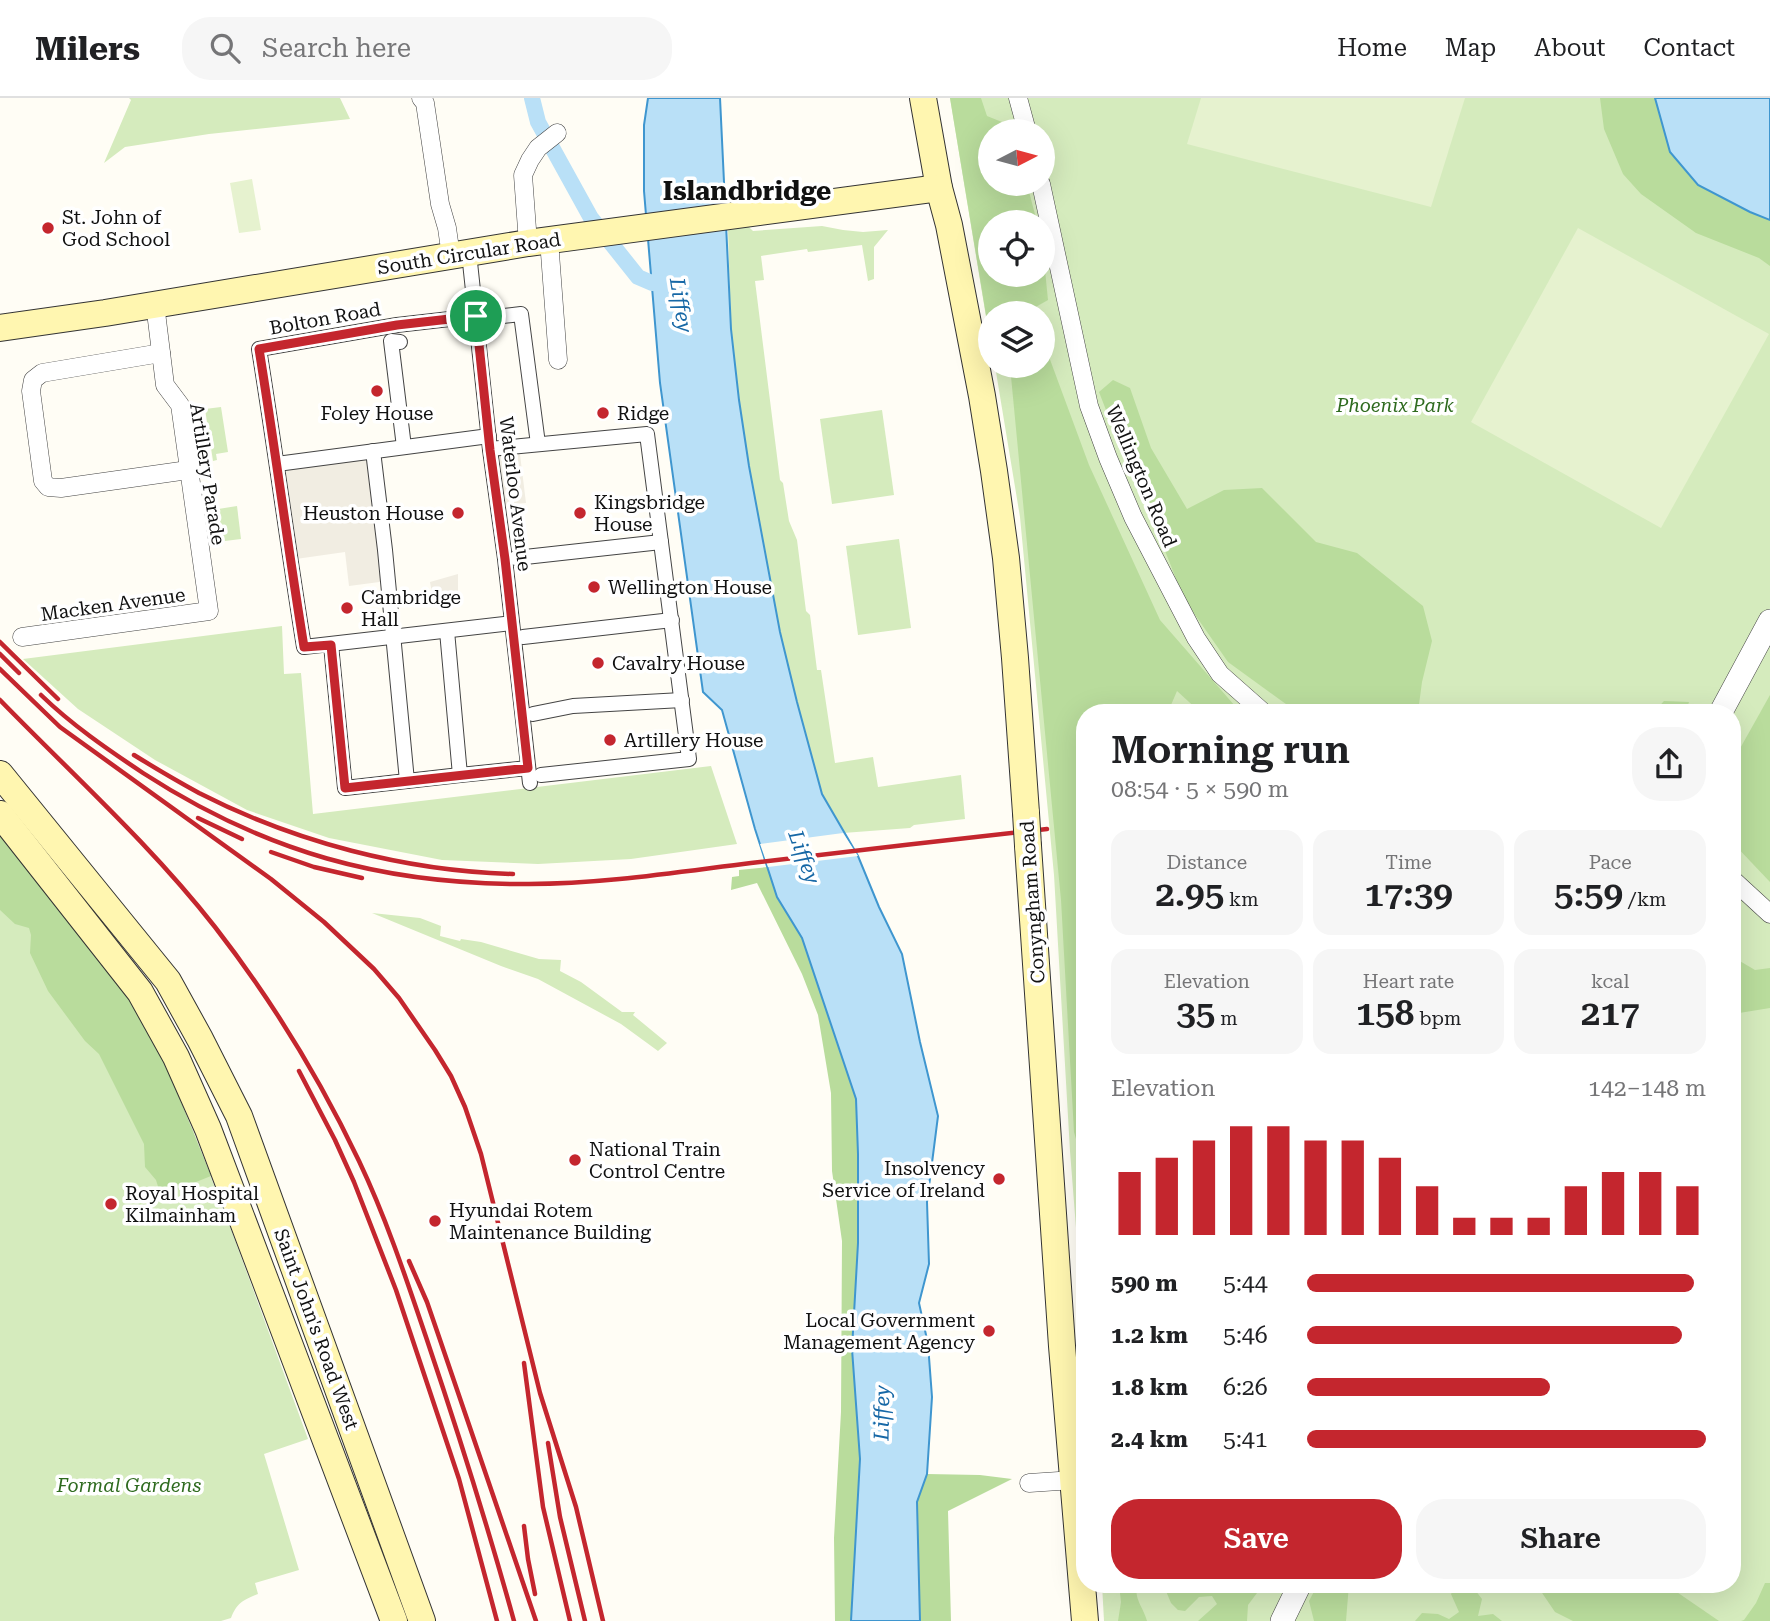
<!DOCTYPE html>
<html lang="en">
<head>
<meta charset="utf-8">
<style>
  body { margin:0; font-family:"Roboto Serif",serif; background:#f6f6f6; color:#202124; height:100vh; display:flex; flex-direction:column; font-size:26px; white-space:nowrap }
  * { box-sizing:border-box; margin:0 }
  p { font-size:23px; color:#757577 }
  .icon { flex:none; width:38px; height:38px; fill:none; stroke:currentColor; stroke-width:2; stroke-linecap:round; stroke-linejoin:round }
  .map { position:relative; flex:1; overflow:hidden }
  .details { position:absolute; left:1076px; top:606px; width:665px; height:889px; display:flex; flex-direction:column; background:#fff; border-radius:28px; box-shadow:0 7px 28px #0002 }
  .details>* { flex:none }
  .needle { width:46px; rotate:84deg }
  .controls { position:absolute; left:978px; top:21px; display:grid; gap:14px }
  .controls a { display:grid; place-items:center; width:77px; height:77px; border-radius:50%; background:#fff; box-shadow:0 7px 28px #0002; font-size:35px }
  .pin { position:absolute; display:grid; place-items:center; width:60px; height:60px; color:#fff; margin:-30px; border:4px solid #fff; border-radius:50%; box-shadow:0 2px 7px #0007 }
  .round { display:grid; place-items:center; flex:none; width:74px; height:74px; border-radius:28px; background:#f6f6f6 }
  .overview { display:flex; align-items:center; justify-content:space-between; height:119px; padding:0 35px }
  h1 { font-size:38px; font-weight:600; line-height:52px }
  .stats { display:grid; grid-template-columns:repeat(3,1fr); gap:10px; height:119px; padding:7px 35px }
  .stats div { display:grid; align-content:center; border-radius:18px; background:#f6f6f6; text-align:center }
  .stats b { font-size:35px; font-weight:600 }
  .stats small { font-size:19px; font-weight:400 }
  .stats p { font-size:19px }
  .chart { height:196px; padding:14px 35px }
  .chart p { display:flex; justify-content:space-between }
  .chart svg { width:100%; height:126px; margin-top:7px; stroke:#c4262e; stroke-width:6 }
  .action { display:flex; gap:14px; margin-top:auto; padding:14px 35px }
  .action a { flex:1; height:80px; border-radius:28px; background:#c4262e; color:#fff; font-size:28px; font-weight:600; line-height:80px; text-align:center }
  .action a+a { background:#f6f6f6; color:#202124 }
  ul { padding:0 35px; list-style:none; font-size:23px }
  li { display:grid; grid-template-columns:112px 84px 1fr; align-items:center; height:52px }
  li i { height:18px; border-radius:9px; background:#c4262e }
  header { display:flex; align-items:center; gap:42px; box-sizing:border-box; height:98px; padding:0 35px; background:#fff; border-bottom:2px solid #e0e0e0 }
  header strong { font-size:33px }
  nav { display:flex; gap:38px; margin-inline-start:auto; font-size:24px }
  .search { width:490px; height:63px; background:#f6f6f6; display:flex; align-items:center; gap:18px; box-sizing:border-box; padding:0 24px; border-radius:28px; color:#757577; font-size:26px }
  .map>svg:first-child { display:block }
  .green { fill:#d5ebbd; fill-rule:evenodd }
  .forest { fill:#b9dc9c }
  .pitch { fill:#e6f2cf }
  .plaza { fill:#f1ede2 }
  .water { fill:#b9e0f7; stroke:#3f96cf; stroke-width:2 }
  .pier { fill:#fffdf5 }
  .lines { fill:none; stroke-linecap:round; stroke-linejoin:round }
  .canal { stroke:#b9e0f7; stroke-width:16 }
  .pedestrian-casing { stroke:#444; stroke-width:16 }
  .minor-casing { stroke:#444; stroke-width:19 }
  .tertiary-casing { stroke:#444; stroke-width:24 }
  .secondary-casing { stroke:#333; stroke-width:28 }
  .pedestrian { stroke:#fff; stroke-width:14 }
  .minor { stroke:#fff; stroke-width:18 }
  .tertiary { stroke:#fff; stroke-width:23 }
  .secondary { stroke:#fff6b0; stroke-width:26 }
  .rail { stroke:#c4262e; stroke-width:4.5 }
  .secondary-bridge-casing { stroke:#333; stroke-width:28; stroke-linecap:butt }
  .secondary-bridge { stroke:#fff6b0; stroke-width:26 }
  .route-casing { stroke:#fff; stroke-width:14 }
  .route { stroke:#c4262e; stroke-width:9 }
  .poi-dot { fill:#c4262e; stroke:#fff; stroke-width:2.5 }
  .labels { text-anchor:middle; stroke-width:7; stroke-linejoin:round; paint-order:stroke }
  .poi-label { font-size:19px; fill:#111; stroke:#fff; text-anchor:start }
  .street-label { font-size:19px; fill:#111; stroke:#fff }
  .park-label { font-size:19px; font-style:italic; fill:#2f6b1f; stroke:#fff }
  .water-label { font-size:21px; font-style:italic; fill:#1768a6; stroke:#fff }
  .district-label { font-size:26px; font-weight:bold; fill:#111; stroke:#fff }
</style>
</head>
<body>
<header>
<strong>Milers</strong>
<div class="search"><svg class="icon" aria-label="search" viewBox="0 0 24 24"><circle cx="10" cy="10" r="6"/><path d="M15 15l6 6"/></svg>Search here</div>
<nav><a>Home</a><a>Map</a><a>About</a><a>Contact</a></nav>
</header>
<div class="map">
<svg width="1770" height="1523" viewBox="0 0 1770 1523">
  <rect width="100%" height="100%" fill="#fffdf5"/>
  <g class="green">
    <polygon points="129,0 340,0 350,21 209,36 125,49 104,65 131,2"/>
    <path d="M950,0h820v1523h-666l-2,-37h630v-872h-647v631l-15,-192 -16,-276 -34,-358 -25,-151h48v-53h-53v28zM990,33h53v53h-53zM990,124h53v53h-53z"/>
    <polygon points="747,127 753,133 822,128 843,132 863,134 888,132 874,149 874,181 868,183 862,147 808,154 807,151 761,158 764,182 755,183 780,382 783,385 789,423 797,442 806,513 810,517 817,572 821,572 835,665 873,659 878,689 961,677 965,721 914,727 910,730 843,735 822,696 797,604 780,534 749,368 739,302 731,231 728,131"/>
    <polygon points="221,309 228,354 216,356 217,362 213,363 205,311"/>
    <polygon points="882,312 894,397 832,406 820,321"/>
    <polygon points="237,408 241,441 217,444 212,412"/>
    <polygon points="899,441 911,530 858,537 846,448"/>
    <polygon points="282,528 284,576 301,575 313,716 711,668 737,746 631,761 538,766 442,762 329,740 247,712 155,662 78,611 23,561"/>
    <path d="M0,737l192,293 40,104 76,207 -44,15 35,116 -44,13 3,11c-15,6 -21,9 -27,24l-10,3h-221z"/>
    <polygon points="372,815 420,820 441,828 440,838 460,843 461,841 481,844 539,861 561,862 560,873 581,884 622,914 635,914 633,917 667,945 658,953 621,926 538,881 501,868"/>
  </g>
  <g class="forest">
    <polygon points="950,0 981,0 987,18 1012,28 1013,33 990,33 990,86 1027,86 1037,124 990,124 990,177 1043,177 1043,152 1048,202 1025,215 990,215 989,235"/>
    <polygon points="1600,0 1655,0 1670,54 1698,87 1750,114 1770,122 1770,168 1759,160 1696,135 1641,96 1623,76 1604,31"/>
    <polygon points="1045,248 1089,367 1160,522 1235,608 1243,614 1200,614 1177,593 1168,614 1085,614 1085,1073 1074,1034 1061,802 1010,268 1043,268 1043,249"/>
    <polygon points="1113,282 1130,290 1151,350 1187,411 1224,392 1262,390 1316,444 1357,455 1423,508 1432,543 1422,584 1418,614 1297,614 1228,564 1184,501 1147,407 1113,330 1099,294"/>
    <polygon points="1770,597 1770,784 1733,745 1733,663"/>
    <polygon points="1664,603 1689,604 1686,614 1654,614"/>
    <polygon points="0,737 133,905 169,974 211,1078 161,1098 156,1082 145,1069 144,1046 99,956 85,943 48,893 30,855 31,837 29,830 15,826 0,812"/>
    <polygon points="768,769 777,799 803,842 856,1001 858,1056 858,1145 852,1251 860,1361 851,1523 835,1523 834,1440 841,1314 842,1143 832,1073 831,995 818,917 802,876 757,785 731,792 732,779 739,778 739,772"/>
    <polygon points="1733,859 1755,872 1770,870 1770,910 1733,916"/>
    <polygon points="927,1376 980,1377 1012,1381 948,1413 951,1523 920,1523 917,1404"/>
    <polygon points="1765,1485 1770,1485 1770,1523 1741,1523 1744,1522 1756,1505"/>
    <path d="M1119,1486h18c-3,16 6,22 10,37h-29l3,-19z"/>
    <polygon points="1163,1486 1260,1486 1260,1491 1248,1507 1247,1523 1198,1523 1217,1506 1212,1498 1199,1499 1185,1513 1178,1512 1171,1505"/>
    <polygon points="1318,1486 1349,1486 1346,1523 1314,1523 1309,1503"/>
    <polygon points="1458,1486 1472,1488 1482,1501 1478,1518 1493,1516 1502,1523 1415,1523 1422,1515 1438,1516 1449,1521 1459,1514 1451,1496"/>
    <polygon points="1536,1486 1661,1486 1668,1488 1719,1523 1573,1523 1555,1514"/>
  </g>
  <g class="pitch">
    <polygon points="1201,0 1465,0 1431,109 1187,46"/>
    <polygon points="252,81 261,132 239,135 230,85"/>
    <polygon points="1578,130 1769,236 1661,430 1471,324"/>
  </g>
  <g class="plaza">
    <polygon points="519,348 526,405 499,407 490,351"/>
    <polygon points="373,353 387,483 349,488 345,454 289,462 277,366"/>
    <polygon points="458,476 458,503 444,504 443,500 433,501 430,484"/>
  </g>
  <g class="water">
    <polygon points="648,0 720,0 731,231 739,302 749,368 780,534 797,604 822,696 858,758 879,809 902,856 920,944 938,1018 927,1104 929,1166 919,1205 928,1246 932,1299 927,1376 917,1404 920,1523 851,1523 860,1361 852,1251 858,1145 858,1056 856,1001 802,840 777,799 755,731 722,612 703,594 660,285 644,93 644,27"/>
    <polygon points="1655,0 1770,0 1770,122 1750,114 1698,87 1670,54"/>
  </g>
  <polygon class="pier" points="843,735 858,758 768,769 760,746"/>
  <g class="lines">
    <polyline class="canal" points="532,0 538,24 591,120 638,179 652,185 673,186"/>
    <g class="pedestrian-casing">
      <g id="pedestrian">
        <polyline points="469,155 490,352 505,461 530,685"/>
        <path d="M476,218l-79,9 -138,24c16,99 29,199 45,298l208,-24"/>
        <polyline points="476,221 521,216 538,346"/>
        <polyline points="400,244 391,243 404,349"/>
        <polyline points="490,351 647,336 689,661 541,677"/>
        <polyline points="373,353 385,452 407,683"/>
        <polyline points="277,366 489,338"/>
        <polyline points="516,460 661,444"/>
        <polyline points="447,533 460,677 528,670"/>
        <polyline points="523,539 672,522"/>
        <polyline points="331,547 345,690 460,677"/>
        <polyline points="533,616 573,608 682,602"/>
      </g>
    </g>
    <g class="minor-casing">
      <g id="minor">
        <polyline points="421,0 425,5 440,106 447,130 451,158"/>
        <polyline points="1018,0 1027,33"/>
        <polyline points="1041,86 1089,308 1108,360 1133,419 1196,540 1220,576 1263,614"/>
        <polyline points="549,142 558,262"/>
        <polyline points="528,145 523,77 530,62 538,50 557,35"/>
        <polyline points="161,255 42,275 33,282 31,293 43,383 48,389 61,390 188,372"/>
        <polyline points="22,539 209,513 180,307 165,287 155,206"/>
        <polyline points="1732,781 1770,816"/>
        <polyline points="1029,1385 1074,1382"/>
      </g>
    </g>
    <g class="tertiary-casing">
      <g id="tertiary">
        <polyline points="1721,614 1770,523"/>
        <polyline points="1282,1523 1300,1486"/>
      </g>
    </g>
    <g class="secondary-casing">
      <g id="secondary">
        <polyline points="923,0 939,90 949,127 982,298 994,373 1006,460 1015,560 1026,715"/>
        <polyline points="0,230 105,215 528,145 939,90"/>
        <polyline points="0,676 168,883 200,941 239,1018 422,1523"/>
        <polyline points="0,716 140,894 176,959 208,1031 394,1523"/>
        <polyline points="1028,748 1062,1248 1085,1523"/>
      </g>
    </g>
    <use href="#pedestrian" class="pedestrian"/>
    <use href="#minor" class="minor"/>
    <use href="#tertiary" class="tertiary"/>
    <use href="#secondary" class="secondary"/>
    <g class="rail">
      <polyline points="0,544 58,601"/>
      <polyline points="0,556 19,575"/>
      <polyline points="0,571 60,629 271,781 324,824 374,871 399,900 435,952 451,978 465,1009 481,1056 540,1295 576,1409 603,1523"/>
      <path d="M41,597c31,30 66,54 102,78 122,79 240,112 386,111 74,0 149,-12 222,-21 99,-12 197,-23 296,-34"/>
      <path d="M0,602c73,75 150,144 215,227 56,72 105,152 144,234 28,59 48,120 69,182 31,92 60,184 86,278"/>
      <path d="M134,657c21,13 43,26 65,38 96,49 206,78 314,81"/>
      <polyline points="198,720 242,741"/>
      <polyline points="271,754 314,769 362,780"/>
      <polyline points="299,973 335,1042 354,1084 396,1192 459,1381 497,1523"/>
      <polyline points="409,1163 427,1204 438,1236 536,1523"/>
      <polyline points="524,1265 543,1409 570,1523"/>
      <polyline points="548,1345 560,1419 585,1523"/>
      <polyline points="524,1428 528,1461 535,1496"/>
    </g>
    <g class="secondary-bridge-casing">
      <polyline id="secondary-bridge" points="1026,715 1028,748"/>
    </g>
    <use href="#secondary-bridge" class="secondary-bridge"/>
  </g>
  <g class="lines">
    <g class="route-casing">
      <path id="route" d="M476,218l14,134 15,109 23,209 -183,20 -14,-143 -27,2c-16,-99 -29,-199 -45,-298l138,-24z"/>
    </g>
    <use href="#route" class="route"/>
  </g>
  <g class="poi-dot">
    <circle cx="48" cy="130" r="7"/>
    <circle cx="377" cy="293" r="7"/>
    <circle cx="603" cy="315" r="7"/>
    <circle cx="458" cy="415" r="7"/>
    <circle cx="580" cy="415" r="7"/>
    <circle cx="594" cy="489" r="7"/>
    <circle cx="347" cy="510" r="7"/>
    <circle cx="598" cy="565" r="7"/>
    <circle cx="610" cy="642" r="7"/>
    <circle cx="575" cy="1062" r="7"/>
    <circle cx="999" cy="1081" r="7"/>
    <circle cx="111" cy="1106" r="7"/>
    <circle cx="435" cy="1123" r="7"/>
    <circle cx="989" cy="1233" r="7"/>
  </g>
  <g class="labels">
    <g class="poi-label">
      <text x="62" y="126">St. John of<tspan x="62" dy="22">God School</tspan></text>
      <text x="377" y="322" text-anchor="middle">Foley House</text>
      <text x="617" y="322">Ridge</text>
      <text x="594" y="411">Kingsbridge<tspan x="594" dy="22">House</tspan></text>
      <text x="444" y="422" text-anchor="end">Heuston House</text>
      <text x="608" y="496">Wellington House</text>
      <text x="361" y="506">Cambridge<tspan x="361" dy="22">Hall</tspan></text>
      <text x="612" y="572">Cavalry House</text>
      <text x="624" y="649">Artillery House</text>
      <text x="589" y="1058">National Train<tspan x="589" dy="22">Control Centre</tspan></text>
      <text x="985" y="1077" text-anchor="end">Insolvency<tspan x="985" dy="22">Service of Ireland</tspan></text>
      <text x="125" y="1102">Royal Hospital<tspan x="125" dy="22">Kilmainham</tspan></text>
      <text x="449" y="1119">Hyundai Rotem<tspan x="449" dy="22">Maintenance Building</tspan></text>
      <text x="975" y="1229" text-anchor="end">Local Government<tspan x="975" dy="22">Management Agency</tspan></text>
    </g>
    <g class="street-label">
      <text transform="translate(469 155) rotate(-9)" y="7">South Circular Road</text>
      <text transform="translate(325 220) rotate(-10)" y="7">Bolton Road</text>
      <text transform="translate(208 376) rotate(81)" y="7">Artillery Parade</text>
      <text transform="translate(1142 378) rotate(67)" y="7">Wellington Road</text>
      <text transform="translate(516 396) rotate(83)" y="7">Waterloo Avenue</text>
      <text transform="translate(113 506) rotate(-8)" y="7">Macken Avenue</text>
      <text transform="translate(1032 804) rotate(-94)" y="7">Conyngham Road</text>
      <text transform="translate(317 1231) rotate(70)" y="7">Saint John's Road West</text>
    </g>
    <g class="park-label">
      <text x="1395" y="314">Phoenix Park</text>
      <text x="129" y="1394">Formal Gardens</text>
    </g>
    <g class="water-label">
      <text transform="translate(681 207) rotate(81)" y="7">Liffey</text>
      <text transform="translate(804 759) rotate(70)" y="7">Liffey</text>
      <text transform="translate(882 1315) rotate(-89)" y="7">Liffey</text>
    </g>
    <g class="district-label">
      <text x="747" y="102">Islandbridge</text>
    </g>
  </g>
</svg>
<div class="controls">
<a><svg class="needle" viewBox="-14 -14 28 28"><path d="M0-13l5 13h-10z" fill="#e53935"/><path d="M0 13l5-13h-10z" fill="#757577"/></svg></a>
<a><svg class="icon" aria-label="locate" viewBox="0 0 24 24"><circle cx="12" cy="12" r="6"/><path d="M12 2v4M12 18v4M2 12h4M18 12h4"/></svg></a>
<a><svg class="icon" aria-label="layers" viewBox="0 0 24 24"><path d="M12 4l9 5-9 5-9-5zM3 14l9 5 9-5"/></svg></a>
</div>
<div class="pin" style="left:476px;top:218px;background:#1e9e55"><svg class="icon" aria-label="arrive" viewBox="0 0 24 24"><path d="M6 21V4h12l-3 4 3 4H6"/></svg></div>
<section class="details">
<div class="overview"><div><h1>Morning run</h1><p>08:54 · 5 × 590 m</p></div><a class="round"><svg class="icon" aria-label="share" viewBox="0 0 24 24"><path d="M12 15V3M7 8l5-5 5 5M5 13v7h14v-7"/></svg></a></div>
<div class="stats">
<div><p>Distance</p><b>2.95<small> km</small></b></div>
<div><p>Time</p><b>17:39</b></div>
<div><p>Pace</p><b>5:59<small> /km</small></b></div>
</div>
<div class="stats">
<div><p>Elevation</p><b>35<small> m</small></b></div>
<div><p>Heart rate</p><b>158<small> bpm</small></b></div>
<div><p>kcal</p><b>217</b></div>
</div>
<div class="chart"><p><span>Elevation</span>142–148 m</p>
<svg viewBox="0 0 160 44" preserveAspectRatio="none"><path d="M5 44V22M15 44V17M25 44V11M35 44V6M45 44V6M55 44V11M65 44V11M75 44V17M85 44V27M95 44V38M105 44V38M115 44V38M125 44V27M135 44V22M145 44V22M155 44V27"/></svg>
</div>
<ul>
<li><b>590 m</b>5:44<i style="width:97%"></i></li>
<li><b>1.2 km</b>5:46<i style="width:94%"></i></li>
<li><b>1.8 km</b>6:26<i style="width:61%"></i></li>
<li><b>2.4 km</b>5:41<i style="width:100%"></i></li>
</ul>
<div class="action"><a>Save</a><a>Share</a></div>
</section>
</div>
</body>
</html>
